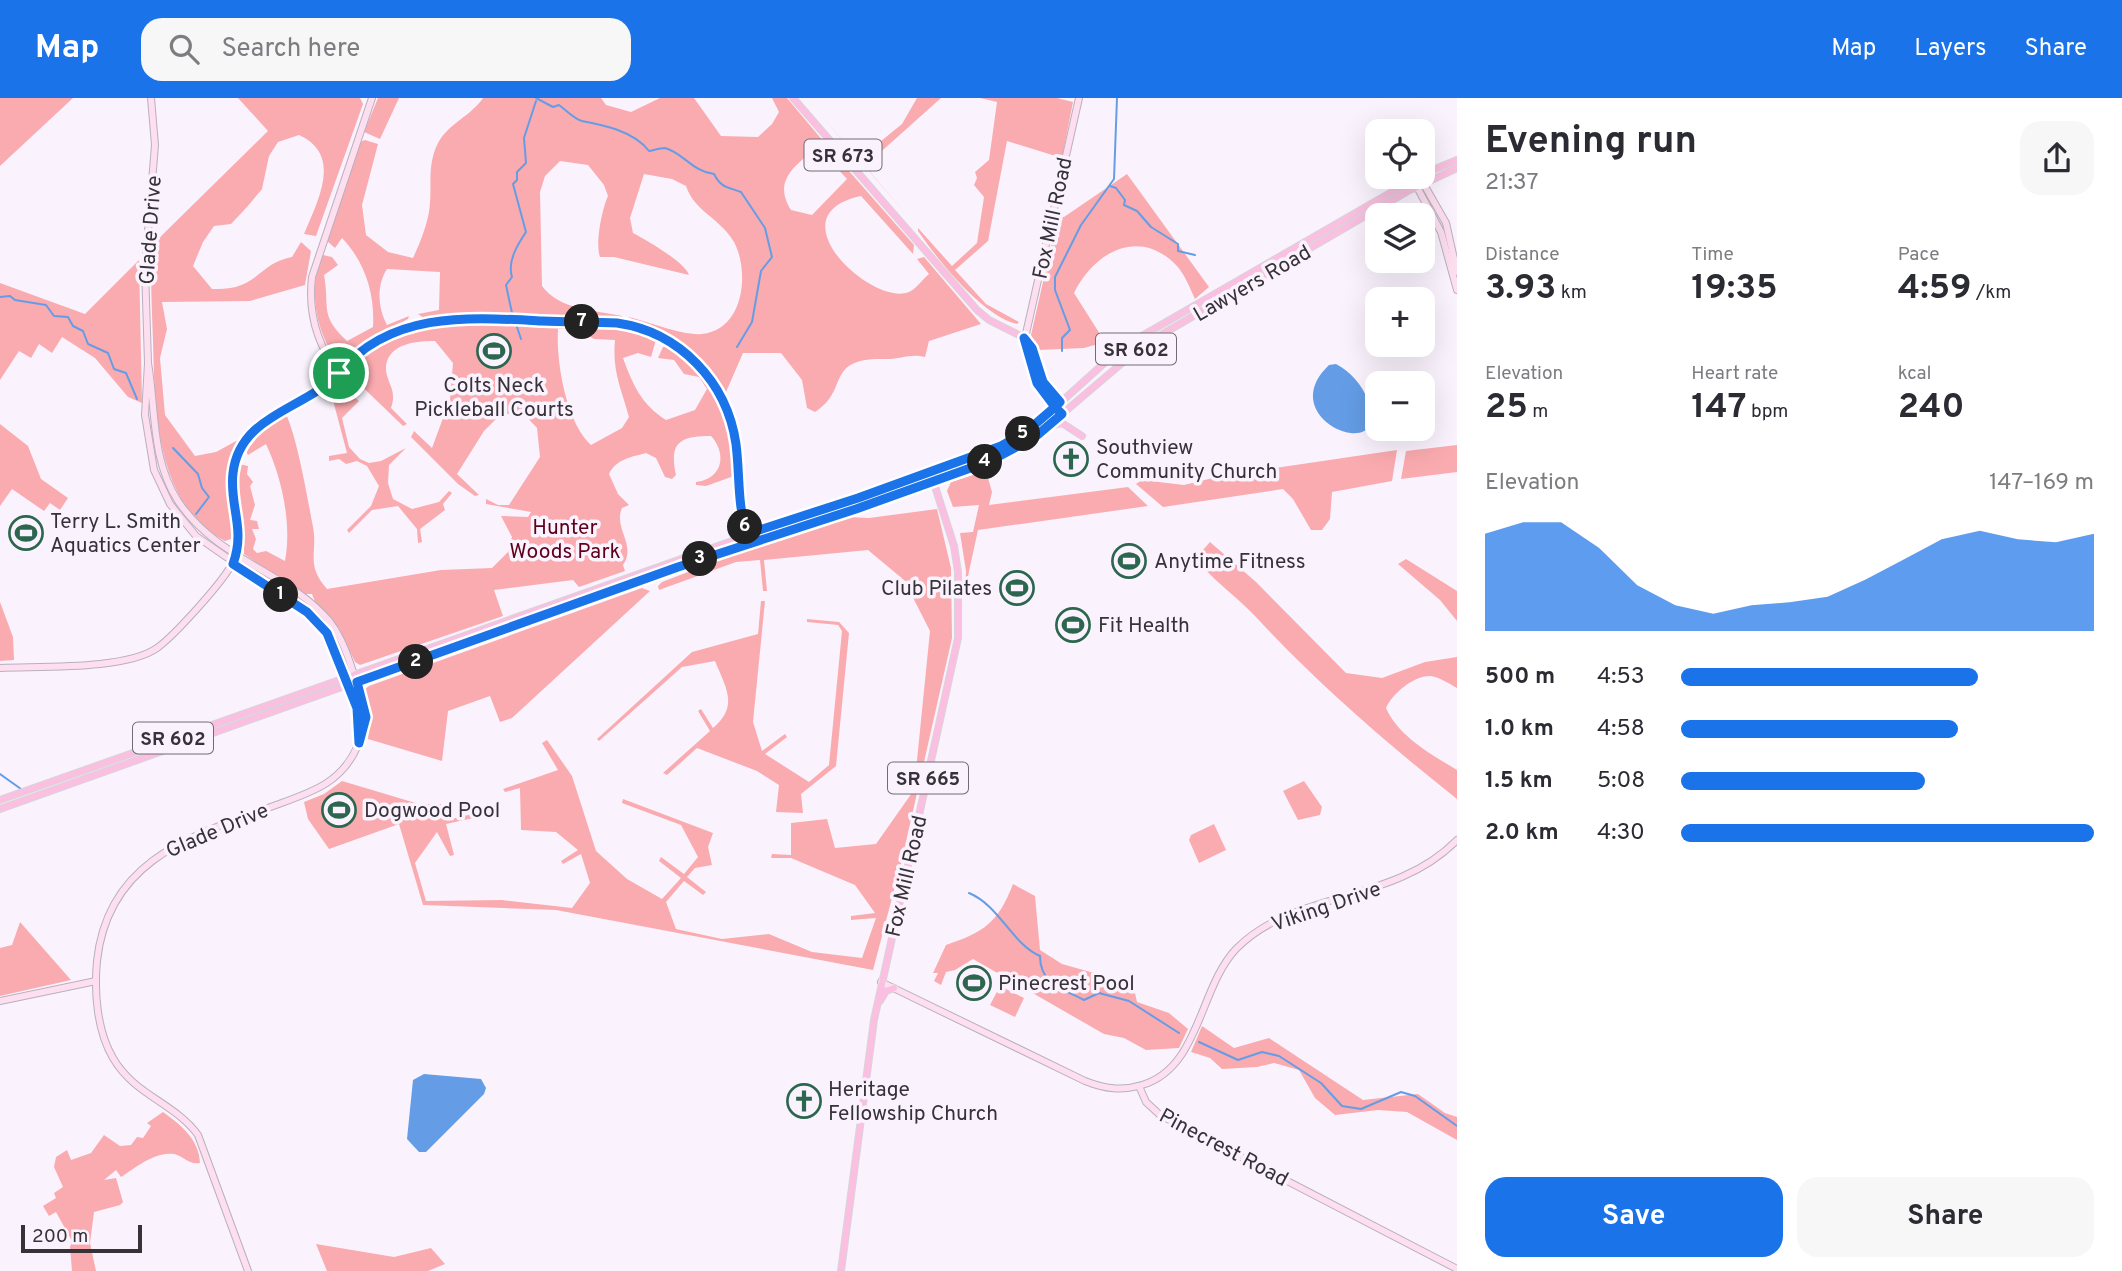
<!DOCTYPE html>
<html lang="en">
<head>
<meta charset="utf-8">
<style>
  body { margin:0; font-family:Overpass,sans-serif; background:#f7f7f7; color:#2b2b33; height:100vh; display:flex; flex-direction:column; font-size:26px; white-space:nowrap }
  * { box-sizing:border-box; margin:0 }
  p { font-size:23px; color:#7c7c81 }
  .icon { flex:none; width:38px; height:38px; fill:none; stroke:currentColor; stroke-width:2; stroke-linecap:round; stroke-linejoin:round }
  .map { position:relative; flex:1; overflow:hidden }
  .panel { display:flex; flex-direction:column; background:#fff; width:665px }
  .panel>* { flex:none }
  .fabs { position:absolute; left:1365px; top:21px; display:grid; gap:14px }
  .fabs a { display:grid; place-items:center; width:70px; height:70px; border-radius:14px; background:#fff; box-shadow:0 7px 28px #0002; font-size:35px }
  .scale { position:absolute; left:21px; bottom:18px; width:121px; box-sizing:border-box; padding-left:7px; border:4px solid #363238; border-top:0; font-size:19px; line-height:24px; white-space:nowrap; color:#363238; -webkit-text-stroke:5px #faf3fe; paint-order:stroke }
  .pin { position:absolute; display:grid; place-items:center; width:60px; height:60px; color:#fff; margin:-30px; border:4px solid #fff; border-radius:50%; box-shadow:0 2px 7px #0007 }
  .km { position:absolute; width:35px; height:35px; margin:-18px; border-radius:50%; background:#222; color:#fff; font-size:19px; line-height:35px; text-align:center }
  .round { display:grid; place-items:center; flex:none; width:74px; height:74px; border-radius:21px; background:#f7f7f7 }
  .overview { display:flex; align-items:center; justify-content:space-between; height:119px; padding:0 28px }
  h1 { font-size:38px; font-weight:700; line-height:52px }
  .metrics { display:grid; grid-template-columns:repeat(3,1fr); gap:10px; height:119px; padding:7px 28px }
  .metrics div { display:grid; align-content:center }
  .metrics b { font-size:35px; font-weight:700 }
  .metrics small { font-size:19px; font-weight:400 }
  .metrics p { font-size:19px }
  .chart { height:196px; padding:14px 28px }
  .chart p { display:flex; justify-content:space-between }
  .chart svg { width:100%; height:126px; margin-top:7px; fill:#1a73e8; opacity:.7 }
  .cta { display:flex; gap:14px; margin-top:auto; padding:14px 28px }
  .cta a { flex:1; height:80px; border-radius:21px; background:#1a73e8; color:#fff; font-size:28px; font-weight:700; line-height:80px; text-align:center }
  .cta a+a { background:#f7f7f7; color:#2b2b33 }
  ul { padding:0 28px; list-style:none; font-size:23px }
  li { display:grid; grid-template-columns:112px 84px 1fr; align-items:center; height:52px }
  li i { height:18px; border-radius:9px; background:#1a73e8 }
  header { display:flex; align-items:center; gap:42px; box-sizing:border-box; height:98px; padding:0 35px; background:#1a73e8; color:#fff }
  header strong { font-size:33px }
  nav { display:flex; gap:38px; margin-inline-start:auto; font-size:24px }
  .search { width:490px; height:63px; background:#f7f7f7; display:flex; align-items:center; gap:18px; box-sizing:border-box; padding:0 24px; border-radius:21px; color:#7c7c81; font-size:26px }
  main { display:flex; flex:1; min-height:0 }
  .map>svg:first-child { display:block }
  .green { fill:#faabaf }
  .water { fill:#649de6 }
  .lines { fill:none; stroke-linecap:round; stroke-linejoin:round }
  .stream { stroke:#649de6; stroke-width:2 }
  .secondary-casing { stroke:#b9b0be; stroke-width:8 }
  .primary-casing { stroke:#d7d6d7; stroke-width:8 }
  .secondary { stroke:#fddff0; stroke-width:6 }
  .primary { stroke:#fbbfe1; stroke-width:6 }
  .route-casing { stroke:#fff; stroke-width:14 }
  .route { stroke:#1a73e8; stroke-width:9 }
  .labels { text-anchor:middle; stroke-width:7; stroke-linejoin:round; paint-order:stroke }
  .shield { fill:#faf3fe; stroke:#716c73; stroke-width:2 }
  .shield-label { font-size:19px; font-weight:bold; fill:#363238 }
  .street-label { font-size:21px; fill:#363238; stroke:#faf3fe }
  .poi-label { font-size:21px; fill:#363238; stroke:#faf3fe; text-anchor:start }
  .park-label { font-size:21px; fill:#5f001a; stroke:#faf3fe }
</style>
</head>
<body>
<header>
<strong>Map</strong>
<div class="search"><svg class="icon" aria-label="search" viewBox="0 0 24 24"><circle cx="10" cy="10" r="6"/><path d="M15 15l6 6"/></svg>Search here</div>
<nav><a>Map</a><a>Layers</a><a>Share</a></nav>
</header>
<main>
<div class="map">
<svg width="1457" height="1173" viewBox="0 0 1457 1173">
  <rect width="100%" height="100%" fill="#faf3fe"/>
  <g class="green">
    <polygon points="0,0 73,0 0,68"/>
    <path d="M238,0h122l3,6 -47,132 -12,-2c14,-34 39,-79 -5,-99l-21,7 -9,14 -7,33 -15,18 -16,17 -17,2 -11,16 -10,24 19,23c47,2 44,-25 80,-32l9,-15 10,9 -6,34 -55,16 -88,1 5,27 -7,29 5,57 30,41 21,-4 22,-12 -12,37 8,57 -3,5 -6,2c-70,-37 -70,-131 -72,-199 -1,-32 -3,-65 -1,-97l116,-114z"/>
    <polygon points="378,0 399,0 380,41 364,34"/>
    <path d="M483,0h118l5,7 25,7 29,-14h34l27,38 37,1 14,-13 7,-12 -7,-14h15l47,56 -4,6 -12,-13c-22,18 -46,33 -27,63l21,5 35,-36 -13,-14 8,-2 72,82 -1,9 -52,-58c-89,19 12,111 48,96 7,-3 14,-13 20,-18l-12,-15 7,-2 57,67 -52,17 -4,16c-14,-4 -24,2 -38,2 -64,-2 -36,30 -72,53l-8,-4 -5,-28 -21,-27h-38l-17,39 -40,-45 -58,-30c19,4 55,19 74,17 42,-4 48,-62 32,-92 -14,-24 -40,-31 -48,-56l-14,-7 -28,-5 -14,44 3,15c13,7 52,29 56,42l-75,-18h-14c-5,-13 2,-48 8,-61l-4,-11 -16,-20 -28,-4 -15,15 -5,16 2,94c18,24 52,24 80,30l-1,2 -161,-4 -36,4 -6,-4 21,-4 1,-38 -53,-3c-11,17 -9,39 0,56l22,-9 -1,3 -28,14 -42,28c-22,-25 -31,-76 -15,-106l9,2 6,8 -14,10c6,33 -5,40 23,66l26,-14c2,-33 -8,-65 -31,-89l-7,10 -8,-7 33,-99 5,-2 13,4 -16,61 4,30 22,17 25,6c7,-15 13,-30 16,-46 4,-25 -3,-45 9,-69 11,-20 33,-27 45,-45z"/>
    <polygon points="917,0 941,0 865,68 911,122 819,15 859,61 902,26"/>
    <path d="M980,0h77l16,4 -11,56 -55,-17 -19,100 -33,29 31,34 33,18 -2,2c-35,-8 -79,-64 -99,-93v-3l34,38 25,-23 7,-46 -10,-12 3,-7 -2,-6 14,-12 8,-58z"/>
    <path d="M1127,76l82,113 -14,12c-5,-11 -11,-26 -19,-34 -37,-38 -82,-13 -102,28l31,49 -21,6 -46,2 -7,-15 27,-119 6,1z"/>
    <polygon points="139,162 142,305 128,299 95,260 62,239 52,255 39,246 31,260 19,253 0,282 0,185 85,216"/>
    <path d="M460,224l110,3 11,3 1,4 -7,-4 -17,1c-2,33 8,93 33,116l31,-17 7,-11c-8,-29 -17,-46 -14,-77l-21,-1 -7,-4 2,-6 42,1 25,10 -5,17 -13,-4 -15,5c10,27 18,46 43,62l29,-10 12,-21 -8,-12 -15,-3 -10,-14 -16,-2 5,-11 4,-1c49,26 64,80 67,130l-28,10 -10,-1v-3c27,-3 31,-29 15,-46 -32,0 -42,7 -35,39l-4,4 -7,-2 -9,-19 -10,-5c-14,4 -30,6 -37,21l9,20 11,11 -7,3c-9,20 15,37 1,57l2,6 -46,16 -6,-7 -79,10 9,26 -143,49 -5,-3 -16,-34 -24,-26 -3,-8h-10l-58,-40v-31l-6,-30 1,-29 9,2 -1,8 6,8 -3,4 5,19 -5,15 7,1 2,8h-7l4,10 -3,10 4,4 9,-2 19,10c7,-37 -3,-83 -19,-117l-18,11 -2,-4 11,-16 29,-21c12,27 21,82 27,113 5,26 -8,37 14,62l114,-19 51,-2 16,-16 4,-15 -11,-21 27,1 3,-5 -45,-8v-5l12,6h11l31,-48 -3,-29 -16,-17 -22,5 -15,15 -27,43 22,21 -4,1 -17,-12 -47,-47 3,-6 18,17 18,-49 3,-36 -18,-22c-18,0 -46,2 -49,25 -1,17 12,22 5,42l16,16 -4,2 -55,-53c7,-31 84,-49 112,-51z"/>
    <polygon points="338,284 359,303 342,320 349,349 360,361 369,365 381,363 406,350 389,367 388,385 393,401 412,411 439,404 449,393 452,395 443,406 445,412 420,431 422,444 418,445 417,431 398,408 372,412 349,435 347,432 371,408 379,388 367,368 357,363 346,366 339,361 329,363 329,358 347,355 330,291"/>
    <polygon points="0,326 28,348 41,381 68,400 60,412 50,405 44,413 12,391 0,408"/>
    <polygon points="1457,347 1457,374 1401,381 1406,353"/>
    <polygon points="1397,352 1392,383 1332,394 1330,421 1322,432 1311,432 1293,401 1283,391 1163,409 1136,386 1142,382 1184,387 1221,378"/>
    <polygon points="986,373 992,394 989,407 1128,389 1148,408 978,432 965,492 966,473 960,435 973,434 979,407 953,409 947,393 951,384"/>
    <polygon points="937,411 951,470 952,540 901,766 873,872 556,812 423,807 399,726 329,751 308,721 304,704 324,696 342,683 419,706 441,706 446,722 477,715 478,719 446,726 454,757 450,758 437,734 415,765 426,803 502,802 572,810 590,785 581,756 563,766 561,763 578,752 556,734 521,732 520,690 505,694 503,691 558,672 542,645 547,642 572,678 596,753 627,781 662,801 681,780 659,763 661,759 684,776 698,759 681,727 622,705 623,701 713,735 708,749 712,767 695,770 687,779 706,794 703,797 684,783 666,804 676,831 722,841 769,836 812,854 862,860 876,820 851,822 851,818 875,815 855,787 791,760 771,760 772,756 791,757 791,725 827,721 835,750 876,746 914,692 930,533 904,482 868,452 764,462 767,493 763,493 760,462 736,464 659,492 658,488 662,484 709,466 709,463 847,419 869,420"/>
    <path d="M1210,444l46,40 90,91 36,5 43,-16 32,-5v31c-7,-4 -18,-11 -26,-12 -17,-1 -39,18 -45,32 12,28 46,47 71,62v29c-72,-57 -141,-117 -203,-184 -19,-20 -42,-35 -58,-57z"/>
    <polygon points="1406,461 1457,493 1457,523 1440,502 1398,466"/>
    <polygon points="642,490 650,493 512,620 500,624 490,598 448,613 442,663 368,641 370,615 364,592 369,588"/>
    <path d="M761,503h4l-12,121 9,29 23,-17 2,3 -22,17 44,28 20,-17 13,-134 -4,-6 -31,-3v-3l32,3 10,11 -13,133 -35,28 2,19 -27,-1 3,-27 -22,-14 -60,-23 -30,27 -4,-2 47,-42 -12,-20 3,-2 12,19c26,-22 13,-40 2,-67l-33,6 -83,74 -2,-2 95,-87 66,-18z"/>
    <polygon points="0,504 13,539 14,562 0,563"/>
    <polygon points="1304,683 1322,709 1320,717 1298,722 1283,693"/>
    <polygon points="1214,726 1226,752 1199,765 1189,742 1191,737"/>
    <path d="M1013,786l22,12 5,54 22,14 71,20 4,18 32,11 19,16 -9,19 -33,2 -22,-12 -20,-4 -131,-75 -18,11 -9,2 -5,13 -7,-4 4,-8h-5l13,-28c38,-13 52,-22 67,-61z"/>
    <polygon points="20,824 71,882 0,898 0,850 12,847"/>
    <polygon points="1000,888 1024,900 1015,919 990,907"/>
    <polygon points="1202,928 1234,950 1269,940 1363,1002 1418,996 1445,1015 1457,1019 1457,1042 1407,1014 1378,1012 1335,1017 1315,1000 1299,972 1274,965 1257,969 1222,971 1210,960 1191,954"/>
    <path d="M163,1014c18,13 36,27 37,51 -12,2 -16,-7 -26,-9 -19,-3 -39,14 -53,23l-5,-7 -12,10 12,-2 7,24 -3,3 -26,7 -4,31 6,28h-24l-2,-24 2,-6 -16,-29 -7,4 -6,-10 13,-8 -2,-5 9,-6 -9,-20 2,-10 11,-7 4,10 20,-7 13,-18 16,11 11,-1 6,-8 6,1 8,-12 -4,-3z"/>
    <polygon points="316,1146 394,1159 431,1150 445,1166 428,1173 327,1173"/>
  </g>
  <g class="water">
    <path d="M1336,266c14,7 26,21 32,36 27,67 -98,21 -39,-35z"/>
    <polygon points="424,976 481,981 486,990 484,996 426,1054 419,1054 407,1041 413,982"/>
  </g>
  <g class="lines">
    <g class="stream">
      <path d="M536,0l17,9 6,-2c7,5 15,14 23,16 21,4 52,10 67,30 5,-1 12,-3 16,-3 17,4 28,24 49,26 7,14 14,13 27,18l24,36 7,29 -11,14 -9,51 -15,25"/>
      <polyline points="1110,88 1116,90 1125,102 1124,107 1137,113 1151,129 1178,146 1178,153 1195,157"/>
      <polyline points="0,199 10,198 15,202 46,207 54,218 68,219 73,228 83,233 88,246 108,255 114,271 126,275 137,301"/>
      <path d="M512,215l-6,-28 6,-8c-5,-16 6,-33 14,-45l-13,-48 4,-4v-8l9,-9 -2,-25 12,-37"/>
      <polyline points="517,229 521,241"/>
      <polyline points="1062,253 1062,240 1070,232 1055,192 1055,179 1081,127 1114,81 1117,0"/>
      <polyline points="173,350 198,376 202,390 209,399 196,416"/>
      <polyline points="0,676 21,691"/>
      <path d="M969,795c31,13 42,50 71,63 0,29 24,33 44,44l15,-7 30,8 50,32"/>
      <polyline points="1199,944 1238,962 1262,954 1279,958 1321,985 1342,1008 1361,1011 1401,994 1415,998 1457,1028"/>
    </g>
    <g class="secondary-casing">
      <g id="secondary">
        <polyline points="151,0 155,47 145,170 148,265 145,317 154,372 170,406 196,438 307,515 324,531 336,551 354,600 359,639"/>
        <polyline points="1417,79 1417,89 1441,134 1457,192"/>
        <polyline points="1422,83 1446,125 1457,174"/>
        <polyline points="1025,240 1079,0"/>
        <path d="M148,265c8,47 3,96 30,138 39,59 112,72 152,121 12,16 18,34 24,53 6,14 12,30 12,46 0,9 -5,16 -8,24 -16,38 -46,47 -82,60 -82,30 -168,53 -179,156 -3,31 0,70 16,97 21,37 62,45 85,77l50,136"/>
        <path d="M339,275c-22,-28 -31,-61 -27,-96l60,-179"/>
        <path d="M0,570c40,-2 126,2 157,-20 17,-12 67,-67 76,-86 4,-7 6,-18 6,-26 2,-35 -16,-63 6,-96 17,-24 47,-35 72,-50 31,-18 47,-47 83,-61 47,-18 99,-10 147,-8 31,1 64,-2 93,7 25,8 47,23 64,42 42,50 26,114 46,172"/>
        <path d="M881,884l204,99c20,8 37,10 57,4 58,-17 57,-97 94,-136 59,-60 157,-44 221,-109"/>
        <polyline points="0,903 96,883"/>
        <polyline points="1139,988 1146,1004 1160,1017 1457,1171"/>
      </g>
    </g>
    <g class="primary-casing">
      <g id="primary">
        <polyline points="793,0 977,212 989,222 1025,240 1032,250 1043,284 1061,305"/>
        <polyline points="1423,76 1457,62"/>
        <polyline points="1026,245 1037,285 1056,310"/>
        <polyline points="1051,328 1062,325 1082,338"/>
        <polyline points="0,702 1001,348 1039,324 1121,250 1418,79"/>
        <polyline points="0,711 678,469 856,411 1004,357 1035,339 1142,248 1408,93 1457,70"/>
        <polyline points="880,903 886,893 894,890"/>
        <polyline points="841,1173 874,922 958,540 958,474 954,448 933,382"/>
      </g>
    </g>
    <use href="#secondary" class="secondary"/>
    <use href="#primary" class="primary"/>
  </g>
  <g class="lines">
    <g class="route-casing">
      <path id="route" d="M339,275c-34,37 -99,41 -106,100 -4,33 13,55 0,91l74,48 20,21 30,75 2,35 7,-26 -9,-35 321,-115 178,-58 134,-48 45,-24 27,-23 -7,-7 5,-5 -17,-20 -11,-34 -8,-10 13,45 18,24 -29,25 -25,14 -143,52 -111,36c-10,-30 -7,-59 -11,-90 -9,-62 -56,-112 -119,-121 -25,-1 -50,-1 -75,-2 -73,-4 -152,-10 -203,52"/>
    </g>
    <use href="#route" class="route"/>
  </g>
  <defs>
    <g id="stadium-ring" transform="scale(1.75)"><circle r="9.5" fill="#faf3fe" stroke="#2c664f" stroke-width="1.5"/><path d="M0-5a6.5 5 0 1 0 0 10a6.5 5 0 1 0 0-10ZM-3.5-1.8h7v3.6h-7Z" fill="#2c664f"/></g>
    <g id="church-ring" transform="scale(1.75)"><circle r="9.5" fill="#faf3fe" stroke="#2c664f" stroke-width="1.5"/><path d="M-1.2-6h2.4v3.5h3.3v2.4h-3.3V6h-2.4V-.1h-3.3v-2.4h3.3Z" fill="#2c664f"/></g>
  </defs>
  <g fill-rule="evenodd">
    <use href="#stadium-ring" x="494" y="253"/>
    <use href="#church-ring" x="1071" y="361"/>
    <use href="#stadium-ring" x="26" y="435"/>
    <use href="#stadium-ring" x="1129" y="463"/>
    <use href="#stadium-ring" x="1017" y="490"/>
    <use href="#stadium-ring" x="1073" y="527"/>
    <use href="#stadium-ring" x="339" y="712"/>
    <use href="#stadium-ring" x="974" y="885"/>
    <use href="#church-ring" x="804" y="1003"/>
  </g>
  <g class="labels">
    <g class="shield">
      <rect x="804.5" y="41.5" width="77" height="31" rx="5"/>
      <rect x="1096" y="235.5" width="80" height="31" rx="5"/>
      <rect x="133" y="624.5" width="80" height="31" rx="5"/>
      <rect x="888" y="664.5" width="80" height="31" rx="5"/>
    </g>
    <g class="shield-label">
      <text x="843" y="64">SR 673</text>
      <text x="1136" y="258">SR 602</text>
      <text x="173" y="647">SR 602</text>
      <text x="928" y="687">SR 665</text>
    </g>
    <g class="street-label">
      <text transform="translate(1052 120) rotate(-78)" y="7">Fox Mill Road</text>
      <text transform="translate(150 132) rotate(-86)" y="7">Glade Drive</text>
      <text transform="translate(1252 185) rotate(-30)" y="7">Lawyers Road</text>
      <text transform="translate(217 732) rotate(-23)" y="7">Glade Drive</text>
      <text transform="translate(906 778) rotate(-77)" y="7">Fox Mill Road</text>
      <text transform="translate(1326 808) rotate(-19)" y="7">Viking Drive</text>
      <text transform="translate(1224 1049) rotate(28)" y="7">Pinecrest Road</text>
    </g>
    <g class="poi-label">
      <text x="494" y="294" text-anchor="middle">Colts Neck<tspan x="494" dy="24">Pickleball Courts</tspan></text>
      <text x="1096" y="356">Southview<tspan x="1096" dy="24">Community Church</tspan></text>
      <text x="50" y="430">Terry L. Smith<tspan x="50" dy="24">Aquatics Center</tspan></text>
      <text x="1154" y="470">Anytime Fitness</text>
      <text x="992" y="497" text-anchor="end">Club Pilates</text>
      <text x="1098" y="534">Fit Health</text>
      <text x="364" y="719">Dogwood Pool</text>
      <text x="998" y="892">Pinecrest Pool</text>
      <text x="828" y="998">Heritage<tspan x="828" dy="24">Fellowship Church</tspan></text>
    </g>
    <g class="park-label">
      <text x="565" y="436">Hunter<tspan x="565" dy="24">Woods Park</tspan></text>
    </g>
  </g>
</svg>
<div class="fabs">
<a><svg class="icon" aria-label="locate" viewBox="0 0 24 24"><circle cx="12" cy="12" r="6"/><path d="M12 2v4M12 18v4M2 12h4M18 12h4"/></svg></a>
<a><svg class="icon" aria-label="layers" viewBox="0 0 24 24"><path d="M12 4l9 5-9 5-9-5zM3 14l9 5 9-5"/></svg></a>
<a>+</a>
<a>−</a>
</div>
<div class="scale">200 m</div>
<div class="pin" style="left:339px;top:275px;background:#1e9e55"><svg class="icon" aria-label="arrive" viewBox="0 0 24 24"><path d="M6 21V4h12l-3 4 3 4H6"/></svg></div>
<b class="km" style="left:281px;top:497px">1</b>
<b class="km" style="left:416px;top:564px">2</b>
<b class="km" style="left:700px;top:461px">3</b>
<b class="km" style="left:985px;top:364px">4</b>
<b class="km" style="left:1023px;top:336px">5</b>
<b class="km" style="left:745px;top:429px">6</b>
<b class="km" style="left:582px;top:224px">7</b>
</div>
<section class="panel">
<div class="overview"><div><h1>Evening run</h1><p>21:37</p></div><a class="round"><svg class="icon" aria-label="share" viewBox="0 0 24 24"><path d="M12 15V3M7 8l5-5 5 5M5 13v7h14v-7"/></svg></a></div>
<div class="metrics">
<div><p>Distance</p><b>3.93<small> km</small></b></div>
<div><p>Time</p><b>19:35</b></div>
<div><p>Pace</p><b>4:59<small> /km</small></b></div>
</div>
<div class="metrics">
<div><p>Elevation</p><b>25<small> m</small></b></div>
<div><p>Heart rate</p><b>147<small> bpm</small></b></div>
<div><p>kcal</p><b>240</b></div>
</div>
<div class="chart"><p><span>Elevation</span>147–169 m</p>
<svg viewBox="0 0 160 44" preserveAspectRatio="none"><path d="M0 44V10L10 6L20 6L30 15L40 28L50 35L60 38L70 35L80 34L90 32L100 26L110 19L120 12L130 9L140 12L150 13L160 10V44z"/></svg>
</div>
<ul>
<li><b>500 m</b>4:53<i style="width:72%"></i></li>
<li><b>1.0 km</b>4:58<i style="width:67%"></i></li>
<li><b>1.5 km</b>5:08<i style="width:59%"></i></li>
<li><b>2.0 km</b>4:30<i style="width:100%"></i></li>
</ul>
<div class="cta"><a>Save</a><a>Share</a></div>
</section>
</main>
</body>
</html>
